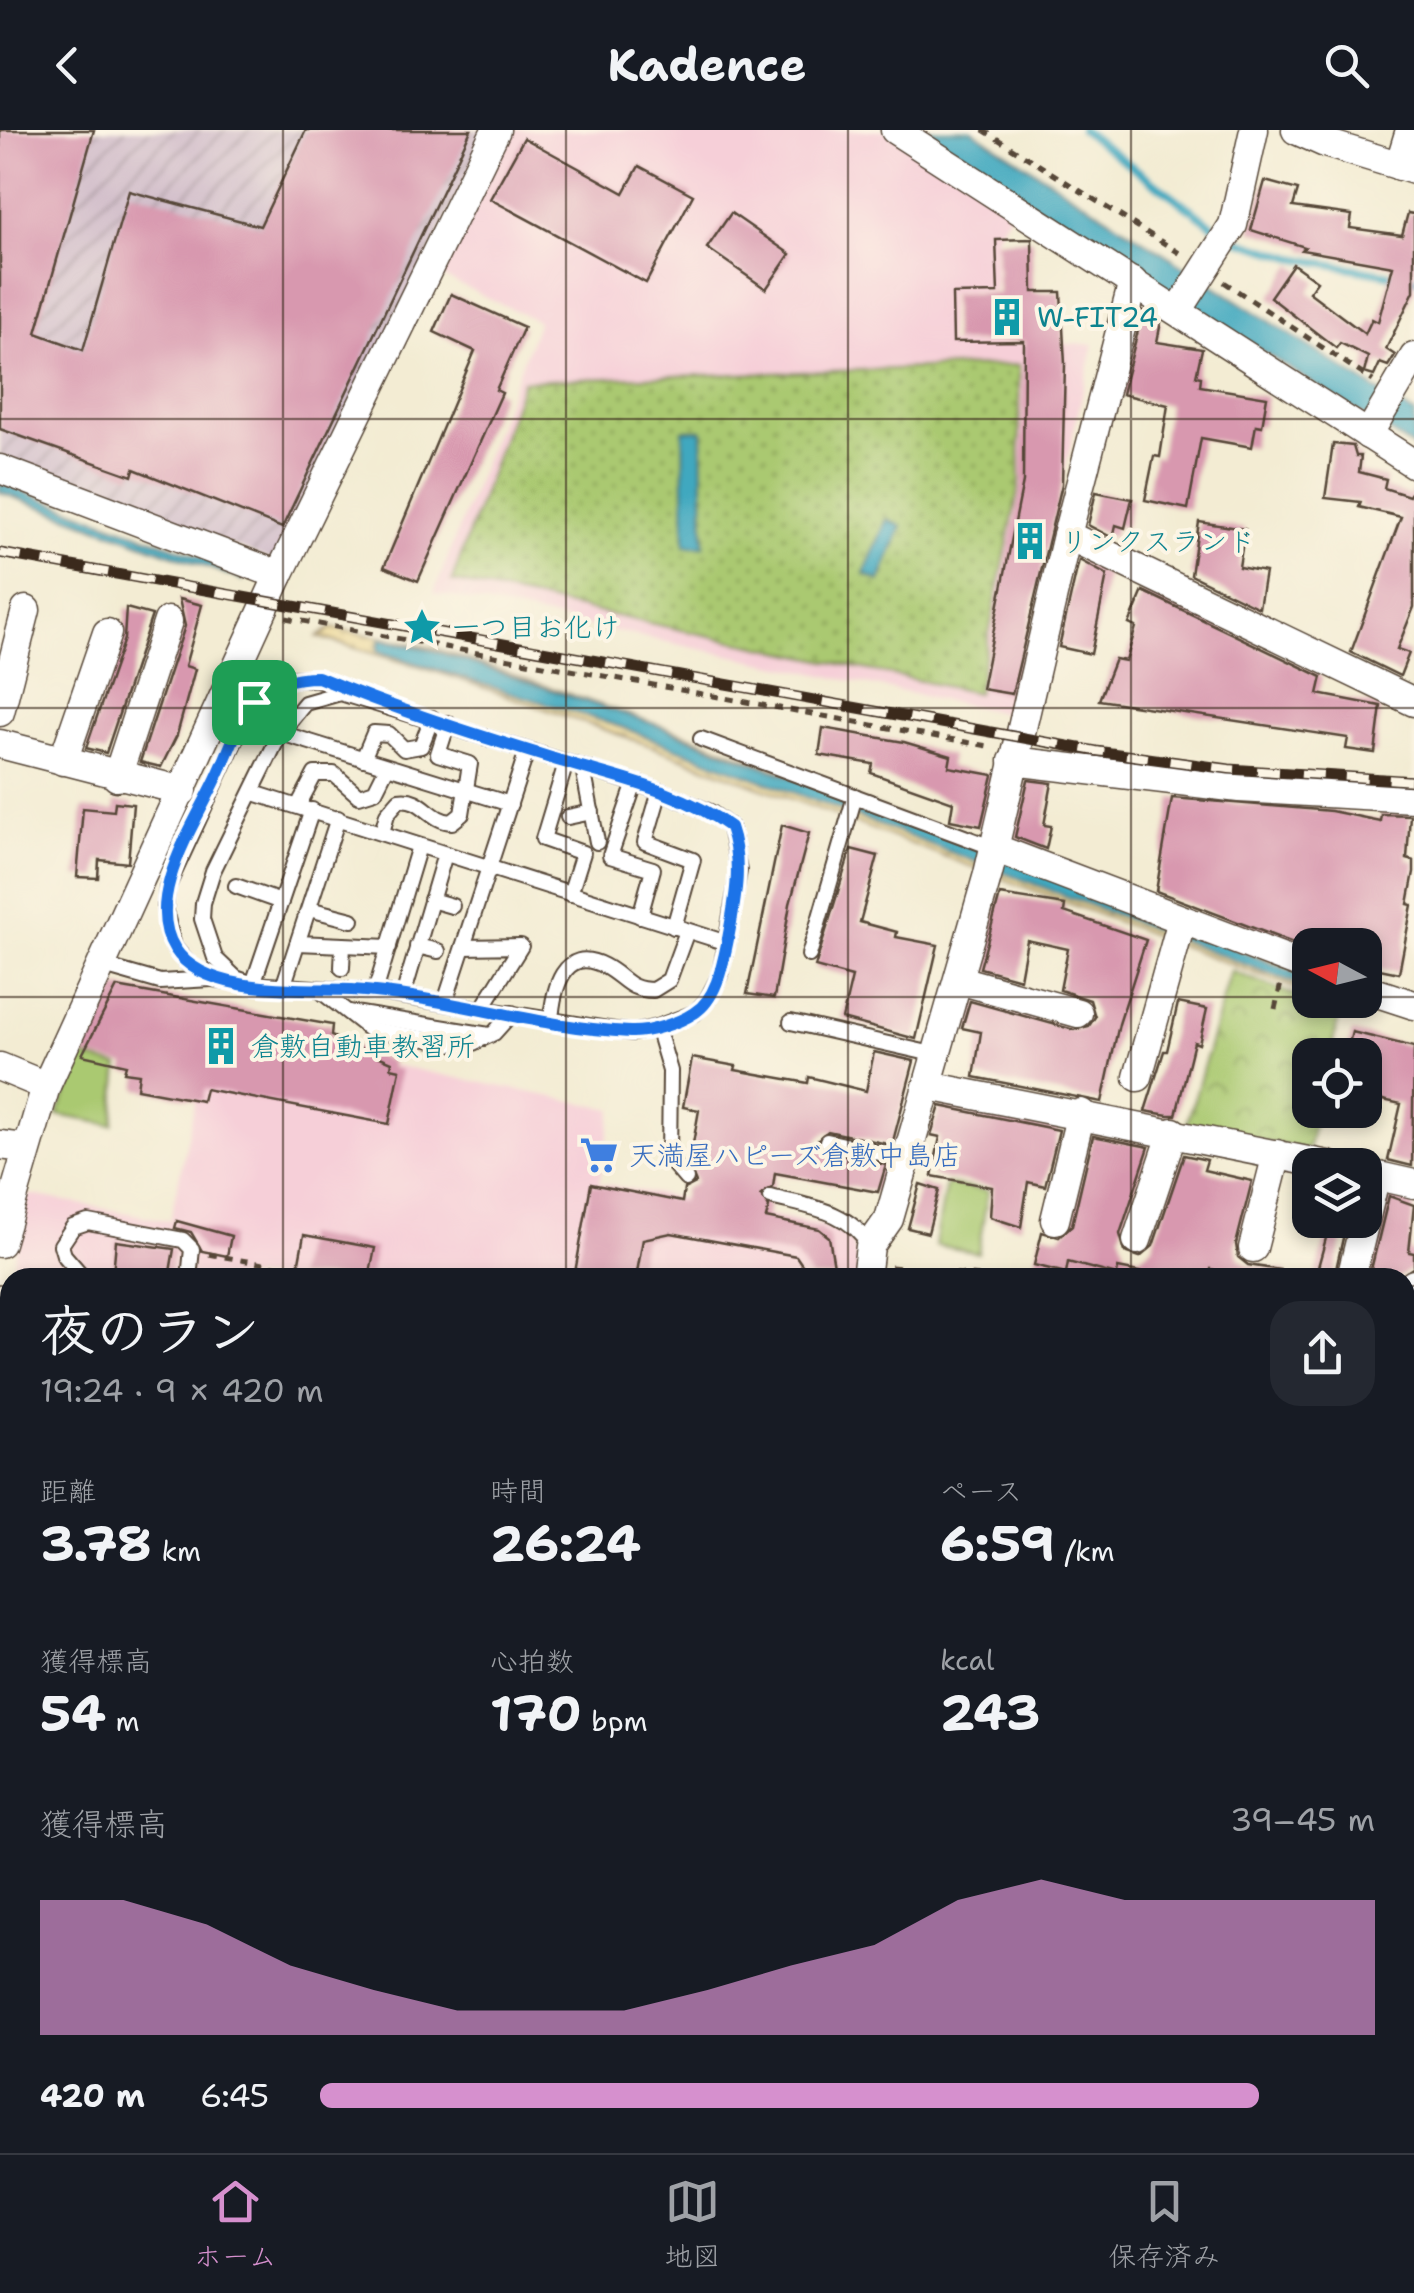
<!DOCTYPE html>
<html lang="ja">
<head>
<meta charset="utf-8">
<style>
  body { margin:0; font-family:"Shantell Sans","Klee One",sans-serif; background:#242831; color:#f1f3f6; height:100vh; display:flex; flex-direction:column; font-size:38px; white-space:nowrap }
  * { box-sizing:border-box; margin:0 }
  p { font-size:32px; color:#9ea1a6 }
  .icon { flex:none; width:55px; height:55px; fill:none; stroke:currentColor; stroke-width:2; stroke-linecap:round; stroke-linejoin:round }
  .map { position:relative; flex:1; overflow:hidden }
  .details { position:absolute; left:0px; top:1138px; width:1415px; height:888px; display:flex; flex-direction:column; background:#171b24; border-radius:30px 30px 0 0; box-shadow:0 5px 15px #0003 }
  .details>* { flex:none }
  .needle { width:65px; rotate:277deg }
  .fabs { position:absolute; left:1292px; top:798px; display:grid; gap:20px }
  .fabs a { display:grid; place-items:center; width:90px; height:90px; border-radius:20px; background:#171b24; box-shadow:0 5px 15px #0003; font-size:50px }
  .pin { position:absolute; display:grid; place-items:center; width:85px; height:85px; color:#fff; margin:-42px; border-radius:20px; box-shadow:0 5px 15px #0006 }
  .round { display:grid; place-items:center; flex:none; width:105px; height:105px; border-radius:30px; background:#242831 }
  .overview { display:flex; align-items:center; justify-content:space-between; height:170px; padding:0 40px }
  h1 { font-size:55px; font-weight:700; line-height:75px }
  .figures { display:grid; grid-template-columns:repeat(3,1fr); gap:15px; height:170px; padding:10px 40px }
  .figures div { display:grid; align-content:center }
  .figures b { font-size:50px; font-weight:700 }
  .figures small { font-size:28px; font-weight:400 }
  .figures p { font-size:28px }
  .chart { height:280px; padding:20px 40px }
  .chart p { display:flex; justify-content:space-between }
  .chart svg { width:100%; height:180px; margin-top:10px; fill:#d690ce; opacity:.7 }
  ul { padding:0 40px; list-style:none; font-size:32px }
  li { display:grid; grid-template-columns:160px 120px 1fr; align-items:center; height:75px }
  li i { height:25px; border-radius:12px; background:#d690ce }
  header { display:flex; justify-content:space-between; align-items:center; height:130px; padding:0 40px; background:#171b24; font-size:45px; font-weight:700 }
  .tabs { display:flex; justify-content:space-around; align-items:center; height:140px; border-top:2px solid #363941; background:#171b24; font-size:28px; color:#9ea1a6 }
  .tabs a { display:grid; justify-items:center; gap:5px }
  .tabs .selected { color:#d690ce }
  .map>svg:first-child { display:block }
  .built { fill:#f6cfd8 }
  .industrial { fill:url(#industrial-furrows) }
  .grass { fill:url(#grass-dots); stroke:#727a48; stroke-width:2.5 }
  .sand { fill:url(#sand-dots); stroke:#94825e; stroke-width:2.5 }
  .park { fill:url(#park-crowns); stroke:#727a48; stroke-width:2.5 }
  .garden { fill:#aac971; stroke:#727a48; stroke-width:2.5 }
  .water { fill:#3fa8bf; stroke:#3d696e; stroke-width:2.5 }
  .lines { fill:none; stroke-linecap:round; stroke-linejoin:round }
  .stream { stroke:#3fa8bf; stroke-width:8 }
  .building { fill:#d898af }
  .service-casing { stroke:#574739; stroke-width:18 }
  .minor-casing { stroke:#574739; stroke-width:31 }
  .secondary-casing { stroke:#574739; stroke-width:44 }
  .path { stroke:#574739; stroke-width:5; stroke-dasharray:8 8; stroke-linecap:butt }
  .service { stroke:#fff; stroke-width:14 }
  .minor { stroke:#fff; stroke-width:28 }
  .secondary { stroke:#fbe5cf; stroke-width:40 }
  .rail-casing { stroke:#3b2a1e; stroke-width:11 }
  .rail { stroke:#fcf5e5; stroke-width:8; stroke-dasharray:22; stroke-linecap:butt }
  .route-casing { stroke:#fff; stroke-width:20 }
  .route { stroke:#1a73e8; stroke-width:12 }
  .grid { fill:none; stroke:#3b2a1e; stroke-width:2.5; stroke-opacity:0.55 }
  .labels { text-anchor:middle; stroke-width:8; stroke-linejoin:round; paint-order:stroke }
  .culture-label { font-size:28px; fill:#0d838f; stroke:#fcf5e5; text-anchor:start }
  .shop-label { font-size:28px; fill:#366cbe; stroke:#fcf5e5; text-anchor:start }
</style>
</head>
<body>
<header><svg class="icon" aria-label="back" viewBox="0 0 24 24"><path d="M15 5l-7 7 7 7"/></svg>Kadence<svg class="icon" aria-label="search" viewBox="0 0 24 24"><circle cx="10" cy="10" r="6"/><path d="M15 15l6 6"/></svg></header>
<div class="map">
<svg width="1414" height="2023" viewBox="0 0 1414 2023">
  <defs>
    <pattern id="industrial-furrows" width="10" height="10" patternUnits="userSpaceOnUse" patternTransform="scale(2.5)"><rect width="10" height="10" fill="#d1bdca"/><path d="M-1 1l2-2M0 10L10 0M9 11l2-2" fill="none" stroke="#ab9aa3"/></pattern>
    <pattern id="grass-dots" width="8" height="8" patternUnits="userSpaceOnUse" patternTransform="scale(2.5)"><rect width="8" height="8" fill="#aac971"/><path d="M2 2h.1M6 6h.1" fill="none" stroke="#8ca35c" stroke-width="1.8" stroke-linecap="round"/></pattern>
    <pattern id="sand-dots" width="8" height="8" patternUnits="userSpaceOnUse" patternTransform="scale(2.5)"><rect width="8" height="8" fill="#eeda9e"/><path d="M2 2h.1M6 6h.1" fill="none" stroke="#cdbb88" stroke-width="1.8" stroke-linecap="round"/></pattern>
    <pattern id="park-crowns" width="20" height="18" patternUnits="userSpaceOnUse" patternTransform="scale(2.5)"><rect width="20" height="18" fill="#aac971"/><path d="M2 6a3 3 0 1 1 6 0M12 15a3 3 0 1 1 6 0" fill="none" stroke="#8ca35c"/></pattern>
  </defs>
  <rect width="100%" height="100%" fill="#fcf5e5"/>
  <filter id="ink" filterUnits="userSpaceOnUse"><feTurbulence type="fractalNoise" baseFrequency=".01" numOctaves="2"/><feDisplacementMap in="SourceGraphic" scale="20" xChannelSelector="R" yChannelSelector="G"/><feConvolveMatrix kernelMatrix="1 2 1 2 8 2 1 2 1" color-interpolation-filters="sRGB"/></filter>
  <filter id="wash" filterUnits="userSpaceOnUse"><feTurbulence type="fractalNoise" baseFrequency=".0048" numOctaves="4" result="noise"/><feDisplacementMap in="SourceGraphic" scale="40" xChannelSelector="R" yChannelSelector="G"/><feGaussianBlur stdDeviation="2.25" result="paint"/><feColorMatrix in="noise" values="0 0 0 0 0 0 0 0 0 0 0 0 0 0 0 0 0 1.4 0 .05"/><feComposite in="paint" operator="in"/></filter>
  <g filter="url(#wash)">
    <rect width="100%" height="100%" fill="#f3ecd3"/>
    <g class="built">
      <polygon points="501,0 891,0 1013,79 995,108 995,161 950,163 948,213 1094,214 1008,584 434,463 538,191 436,144"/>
      <polygon points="393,935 613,979 599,1053 828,1096 842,1102 853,1115 859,1136 857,1148 10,1148 10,1233 0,1231 0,1194 28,1064 170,1091 199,953 388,959"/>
    </g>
    <polygon class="industrial" points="0,0 489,0 281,434 0,329"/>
    <polygon class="grass" points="1019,235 1020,352 977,563 452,451 523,251"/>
    <polygon class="sand" points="331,498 435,518 699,609 1310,843 1310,864 646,614 450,546 318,507"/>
    <polygon class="park" points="1231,841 1340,883 1330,925 1310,925 1310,980 1317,980 1308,1020 1186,997"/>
    <g class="garden">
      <polygon points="82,927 119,936 113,995 57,985"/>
      <polygon points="946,1054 988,1061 978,1123 935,1115"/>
    </g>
    <g class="water">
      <polygon points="914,0 972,0 1414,284 1414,318"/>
      <polygon points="683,300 702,300 704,416 685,416"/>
      <polygon points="0,353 246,443 243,450 0,362"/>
      <polygon points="887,389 902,396 880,451 864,444"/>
      <polygon points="380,509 435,521 654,594 1310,848 1310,859 621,597 377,521"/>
    </g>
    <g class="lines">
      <g class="stream">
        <polyline points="1082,0 1214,96"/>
        <polyline points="1237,110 1295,128 1414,149"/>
        <polyline points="577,2023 583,2015"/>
      </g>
    </g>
    <g id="blocks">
      <g class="building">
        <polygon points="0,0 94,0 36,203 83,220 129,61 260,96 306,0 471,0 282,398 134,339 132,346 0,299"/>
        <polygon points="524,8 624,63 639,36 693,65 646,153 490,69"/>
        <polygon points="1265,51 1298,60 1293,77 1352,85 1350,98 1402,105 1408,83 1414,84 1414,161 1386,219 1395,225 1388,236 1380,233 1374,246 1364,243 1368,227 1340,213 1336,218 1270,167 1293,134 1317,151 1309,162 1365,204 1372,189 1378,192 1393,136 1302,120 1305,117 1251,100"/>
        <polygon points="731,83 790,124 766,159 707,118"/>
        <polygon points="1032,109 1033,162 1061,162 1065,234 1062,354 1012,564 982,559 1023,352 1024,211 953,212 952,164 998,163 996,110"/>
        <polygon points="451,164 524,197 496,260 502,263 418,451 384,437 475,221 434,202"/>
        <polygon points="1143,181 1161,192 1157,212 1202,219 1196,246 1201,247 1200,256 1267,267 1262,296 1256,295 1252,317 1201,308 1188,379 1145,370 1154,326 1160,327 1168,275 1122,264"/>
        <polygon points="1333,314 1353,316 1356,326 1361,326 1359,342 1386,349 1384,358 1409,366 1414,358 1414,477 1397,519 1409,523 1400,546 1351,522 1401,387 1359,377 1361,372 1325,368"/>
        <polygon points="1096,362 1132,369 1125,398 1116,395 1113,408 1088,395"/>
        <polygon points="1199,392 1245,399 1239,437 1265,442 1259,478 1191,445"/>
        <polygon points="1079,430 1107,445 1091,524 1059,517"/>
        <polygon points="1143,461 1322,547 1318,564 1381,576 1375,623 1346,619 1348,608 1099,570 1115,529 1126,531 1136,497 1129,494"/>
        <polygon points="179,469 202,475 185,536 195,539 177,605 161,637 140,632 185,496"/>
        <polygon points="126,478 152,485 106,623 86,618 124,509"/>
        <polygon points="823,598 904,612 951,626 949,637 993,645 981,696 950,690 953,672 871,643 873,634 819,625"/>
        <polygon points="1028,650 1052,653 1044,695 1051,696 1046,719 1015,707"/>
        <polygon points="1172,668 1331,681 1380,691 1381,684 1410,685 1407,729 1414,731 1414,742 1408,774 1412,775 1399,843 1365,836 1365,815 1310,815 1309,819 1156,761"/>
        <polygon points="115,672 133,674 128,733 99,730 98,748 77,747 83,678 114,681"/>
        <polygon points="782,695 809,703 790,774 774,868 747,864"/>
        <polygon points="851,719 878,726 860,792 897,802 896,807 938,815 916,909 842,889 852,847 815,837"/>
        <polygon points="1000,765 1065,775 1064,782 1146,810 1119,894 1102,972 974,947 981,902 962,898 970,871 1074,900 1089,896 1095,887 1090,870 1060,860 1068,819 1027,810 1020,849 980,838"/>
        <polygon points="117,857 332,895 331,906 392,932 391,938 400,940 389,994 205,959 202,971 137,959 139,944 124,942 126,935 82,925"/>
        <polygon points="1178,873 1207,879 1199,914 1194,912 1176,985 1168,985 1145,981 1164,921 1167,921"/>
        <polygon points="1352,902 1414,917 1412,1036 1388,1030 1401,974 1365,966 1365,925 1346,925"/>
        <polygon points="874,922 914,931 892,1015 828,1001 817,1010 824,1021 886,1035 878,1062 775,1043 773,1057 761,1065 769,1077 766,1088 819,1099 829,1107 836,1148 811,1148 796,1126 671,1103 643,1109 636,1148 574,1148 591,1054 682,1072 684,1059 696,1053 689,1036 699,980 683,977 692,928 736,936 735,940 808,953 809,947 866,961"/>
        <polygon points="940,976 1059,1000 1045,1056 1028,1052 1021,1097 990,1087 992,1057 932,1046 940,1007 931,1005"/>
        <polygon points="1093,1006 1149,1017 1120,1104 1125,1122 1140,1127 1153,1116 1184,1025 1207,1030 1204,1040 1252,1051 1236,1114 1238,1127 1248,1135 1287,1141 1285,1148 1243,1148 1211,1139 1209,1148 1170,1148 1118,1138 1117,1145 1068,1132 1066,1143 1034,1135 1042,1102 1059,1107 1072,1095"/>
        <polygon points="920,1054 939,1060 928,1103 908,1098"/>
        <polygon points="1389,1066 1414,1075 1409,1122 1414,1123 1414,1137 1398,1148 1369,1148"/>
        <polygon points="1331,1090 1347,1090 1334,1148 1315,1148"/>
        <polygon points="177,1091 231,1106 227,1126 202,1121 191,1102 175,1098"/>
        <polygon points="304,1105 375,1118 369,1148 296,1148"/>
        <polygon points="116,1111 174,1119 169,1148 113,1144"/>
      </g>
    </g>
  </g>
  <g filter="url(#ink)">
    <use href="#blocks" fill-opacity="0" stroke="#574739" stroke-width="2.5"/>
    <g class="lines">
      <g class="service-casing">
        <g id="service">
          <polygon points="340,563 660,661 710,682 730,697 739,741 720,845 707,870 695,883 657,897 633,903 375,862 253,854 236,848 215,828 202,789 203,773 213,741 281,602 305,573"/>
          <polyline points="281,603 510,674"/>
          <polyline points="701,609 994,718"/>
          <polyline points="363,629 374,603 389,604 404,619 421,616 432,588"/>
          <polyline points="566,633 543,709 583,723 570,764"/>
          <polyline points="583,638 597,712"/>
          <polyline points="635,653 610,726 653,739 640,786"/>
          <polyline points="660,661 645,712 693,730 674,797"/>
          <polyline points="254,663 727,813"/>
          <polyline points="298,676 315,644 334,644 359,666 375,661 387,637"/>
          <path d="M312,680l-59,174 -40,-5 -24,-14 -15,-18 -9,-37 2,-22 86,-186c24,-35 64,-25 97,-11"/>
          <polyline points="568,687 592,682"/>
          <path d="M382,703l5,-19 12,-14c24,-4 30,21 53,22l10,-8 8,-50 -32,-10 10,-31"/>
          <polyline points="236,756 281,772"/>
          <polyline points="431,770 452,776"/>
          <polyline points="309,779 352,790"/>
          <polyline points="298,813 389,817"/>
          <polyline points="417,816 438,821"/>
          <polyline points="463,817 521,816 482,879"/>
          <polyline points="809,825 855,666"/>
          <polyline points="104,836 160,852 211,849"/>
          <polyline points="342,838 343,815"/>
          <polyline points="283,857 338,688"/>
          <polyline points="318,859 369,899 467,916 494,903 512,883"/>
          <polyline points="375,862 419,716"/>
          <polyline points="403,866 445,724"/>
          <polyline points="445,872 527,621"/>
          <polyline points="348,882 489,905"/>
          <path d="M551,891c2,-30 12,-77 53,-55 21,11 23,24 49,24l16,-10 18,-49"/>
          <polyline points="791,892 937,925"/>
          <polyline points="657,897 670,941 669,1029 686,1049"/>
          <polyline points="827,1011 906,1029"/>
          <path d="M771,1067c38,10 78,13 99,49"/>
          <polyline points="84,1148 64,1125 61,1115 73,1097 88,1092 183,1110 192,1119 189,1148"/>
          <polyline points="1405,1818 1414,1823"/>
        </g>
      </g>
      <g class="minor-casing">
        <g id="minor">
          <polyline points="895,0 1414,334"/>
          <polyline points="1296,0 1325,13 1414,40"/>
          <polyline points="1399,36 1410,0"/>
          <polyline points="1178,181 1233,95 1254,0"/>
          <polyline points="1368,305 1414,227"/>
          <polyline points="0,339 279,445"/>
          <polyline points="1067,405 1414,572"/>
          <polyline points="0,582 26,480"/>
          <polyline points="0,614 183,661"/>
          <polyline points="63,631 107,503"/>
          <polyline points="1013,631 1239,658 1414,668"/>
          <polyline points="117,647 168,491"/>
          <polyline points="994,718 1310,838"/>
          <polyline points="959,850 1078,883"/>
          <polyline points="1365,859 1414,875"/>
          <polyline points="0,937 46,956"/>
          <polyline points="1138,947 1182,790"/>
          <polyline points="929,956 1328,1035"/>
          <polyline points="0,1015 25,1018"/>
          <polyline points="1365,1043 1414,1054"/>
          <polyline points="1055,1090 1081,983"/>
          <polyline points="1137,1110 1173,1002"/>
          <polyline points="0,1113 46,956 279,445 496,0"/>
          <polyline points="1253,1118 1277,1024"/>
          <polyline points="866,1148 870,1116 889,1089 988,744 1067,405 1133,152"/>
          <polyline points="1351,1148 1376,1045"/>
          <polyline points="1405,1187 1414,1154"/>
          <polyline points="1405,1321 1414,1324"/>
          <polyline points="0,1578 10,1578"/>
          <polyline points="0,1826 10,1828"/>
          <polyline points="1405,2000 1414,2023"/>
          <polyline points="1086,2015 1088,2023"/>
          <polyline points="547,2023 548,2015"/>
          <polyline points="650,2023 655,2015"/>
          <polyline points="819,2023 821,2020"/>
        </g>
      </g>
      <g class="secondary-casing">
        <g id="secondary">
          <polyline points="0,1258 10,1260"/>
          <polyline points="1405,1548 1414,1549"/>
        </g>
      </g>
      <g class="path">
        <polyline points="983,0 1186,127"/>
        <polyline points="1224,152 1373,251"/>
        <polyline points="286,488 993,617"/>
        <polyline points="1321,870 1351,881"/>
        <polyline points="1275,879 1281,853"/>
        <polyline points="209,1124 295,1140 293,1148"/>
        <polyline points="891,1137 1000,1148"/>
      </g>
      <use href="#service" class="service"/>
      <use href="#minor" class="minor"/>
      <use href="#secondary" class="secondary"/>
      <g class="rail-casing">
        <polyline id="rail" points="0,423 1096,621 1229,639 1414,651"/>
      </g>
      <use href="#rail" class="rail"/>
    </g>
  </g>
  <g class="lines" filter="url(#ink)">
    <g class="route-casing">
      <path id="route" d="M318,547c76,32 155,57 233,81 60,19 128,31 179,69 13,38 5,73 -2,112 -5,24 -11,60 -34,74 -15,10 -46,20 -64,19 -94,-4 -184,-36 -278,-42 -50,-2 -147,6 -177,-41 -32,-50 20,-125 41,-170 27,-56 30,-102 102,-102z"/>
    </g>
    <use href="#route" class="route"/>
  </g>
  <path class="grid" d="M283,0v1148M566,0v1148M848,0v1148M1131,0v1148M0,289h1414M0,578h1414M0,867h1310M1365,867h49M0,1156h10M1405,1156h9M0,1445h10M1405,1445h9M0,1734h10M1405,1734h9M283,2015v8M566,2015v8M848,2015v8M1131,2015v8"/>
  <defs>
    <g id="building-bare" transform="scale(3)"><path d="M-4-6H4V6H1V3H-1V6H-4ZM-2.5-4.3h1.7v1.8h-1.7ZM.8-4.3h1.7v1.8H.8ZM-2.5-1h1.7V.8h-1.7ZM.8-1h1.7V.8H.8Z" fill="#0f9aa8" stroke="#fcf5e5" stroke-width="2.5" paint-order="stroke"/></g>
    <g id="sight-bare" transform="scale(3)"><path d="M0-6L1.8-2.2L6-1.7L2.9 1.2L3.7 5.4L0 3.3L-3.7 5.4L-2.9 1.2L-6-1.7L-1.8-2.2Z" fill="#0f9aa8" stroke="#fcf5e5" stroke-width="2.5" paint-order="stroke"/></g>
    <g id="supermarket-bare" transform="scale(3)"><path d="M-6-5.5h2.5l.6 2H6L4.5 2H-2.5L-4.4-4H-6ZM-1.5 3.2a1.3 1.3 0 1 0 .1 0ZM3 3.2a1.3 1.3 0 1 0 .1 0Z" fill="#3f7fe0" stroke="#fcf5e5" stroke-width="2.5" paint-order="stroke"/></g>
  </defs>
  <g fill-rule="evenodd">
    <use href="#building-bare" x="1007" y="187"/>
    <use href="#building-bare" x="1030" y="411"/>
    <use href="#sight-bare" x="422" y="497"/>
    <use href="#building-bare" x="221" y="916"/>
    <use href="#supermarket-bare" x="599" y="1025"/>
  </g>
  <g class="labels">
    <g class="culture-label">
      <text x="1037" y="197">W-FIT24</text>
      <text x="1060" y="421">リンクスランド</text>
      <text x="452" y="507">一つ目お化け</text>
      <text x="251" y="926">倉敷自動車教習所</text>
    </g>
    <g class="shop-label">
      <text x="629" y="1035">天満屋ハピーズ倉敷中島店</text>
    </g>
  </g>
</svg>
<div class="fabs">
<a><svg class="needle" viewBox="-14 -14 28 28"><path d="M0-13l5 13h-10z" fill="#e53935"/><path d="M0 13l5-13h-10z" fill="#9ea1a6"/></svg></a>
<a><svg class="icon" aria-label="locate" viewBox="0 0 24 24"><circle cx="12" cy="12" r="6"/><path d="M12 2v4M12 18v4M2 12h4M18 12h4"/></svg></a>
<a><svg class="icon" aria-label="layers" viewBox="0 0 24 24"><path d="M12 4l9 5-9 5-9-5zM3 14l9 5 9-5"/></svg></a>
</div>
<div class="pin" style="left:254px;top:572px;background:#1e9e55"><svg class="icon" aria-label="arrive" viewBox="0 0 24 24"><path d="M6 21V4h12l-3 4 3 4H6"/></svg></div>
<section class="details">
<div class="overview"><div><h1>夜のラン</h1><p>19:24 · 9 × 420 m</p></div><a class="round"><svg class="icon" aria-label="share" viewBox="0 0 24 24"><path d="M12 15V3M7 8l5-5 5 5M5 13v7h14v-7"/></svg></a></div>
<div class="figures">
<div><p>距離</p><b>3.78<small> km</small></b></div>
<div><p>時間</p><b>26:24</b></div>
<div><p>ペース</p><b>6:59<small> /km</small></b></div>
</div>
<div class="figures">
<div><p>獲得標高</p><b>54<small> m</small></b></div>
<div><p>心拍数</p><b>170<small> bpm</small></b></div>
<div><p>kcal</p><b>243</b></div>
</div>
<div class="chart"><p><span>獲得標高</span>39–45 m</p>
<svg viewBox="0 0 160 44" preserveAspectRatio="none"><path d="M0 44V11L10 11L20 17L30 27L40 33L50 38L60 38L70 38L80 33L90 27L100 22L110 11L120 6L130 11L140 11L150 11L160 11V44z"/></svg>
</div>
<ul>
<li><b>420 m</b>6:45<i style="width:89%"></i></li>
</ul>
</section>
</div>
<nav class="tabs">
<a class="selected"><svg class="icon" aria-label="home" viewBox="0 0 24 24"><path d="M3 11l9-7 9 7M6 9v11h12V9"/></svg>ホーム</a>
<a><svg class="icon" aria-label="map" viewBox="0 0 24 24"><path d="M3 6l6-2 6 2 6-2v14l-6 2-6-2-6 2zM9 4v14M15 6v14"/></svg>地図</a>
<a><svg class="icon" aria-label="saved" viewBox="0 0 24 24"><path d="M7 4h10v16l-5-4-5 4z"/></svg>保存済み</a>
</nav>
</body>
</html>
